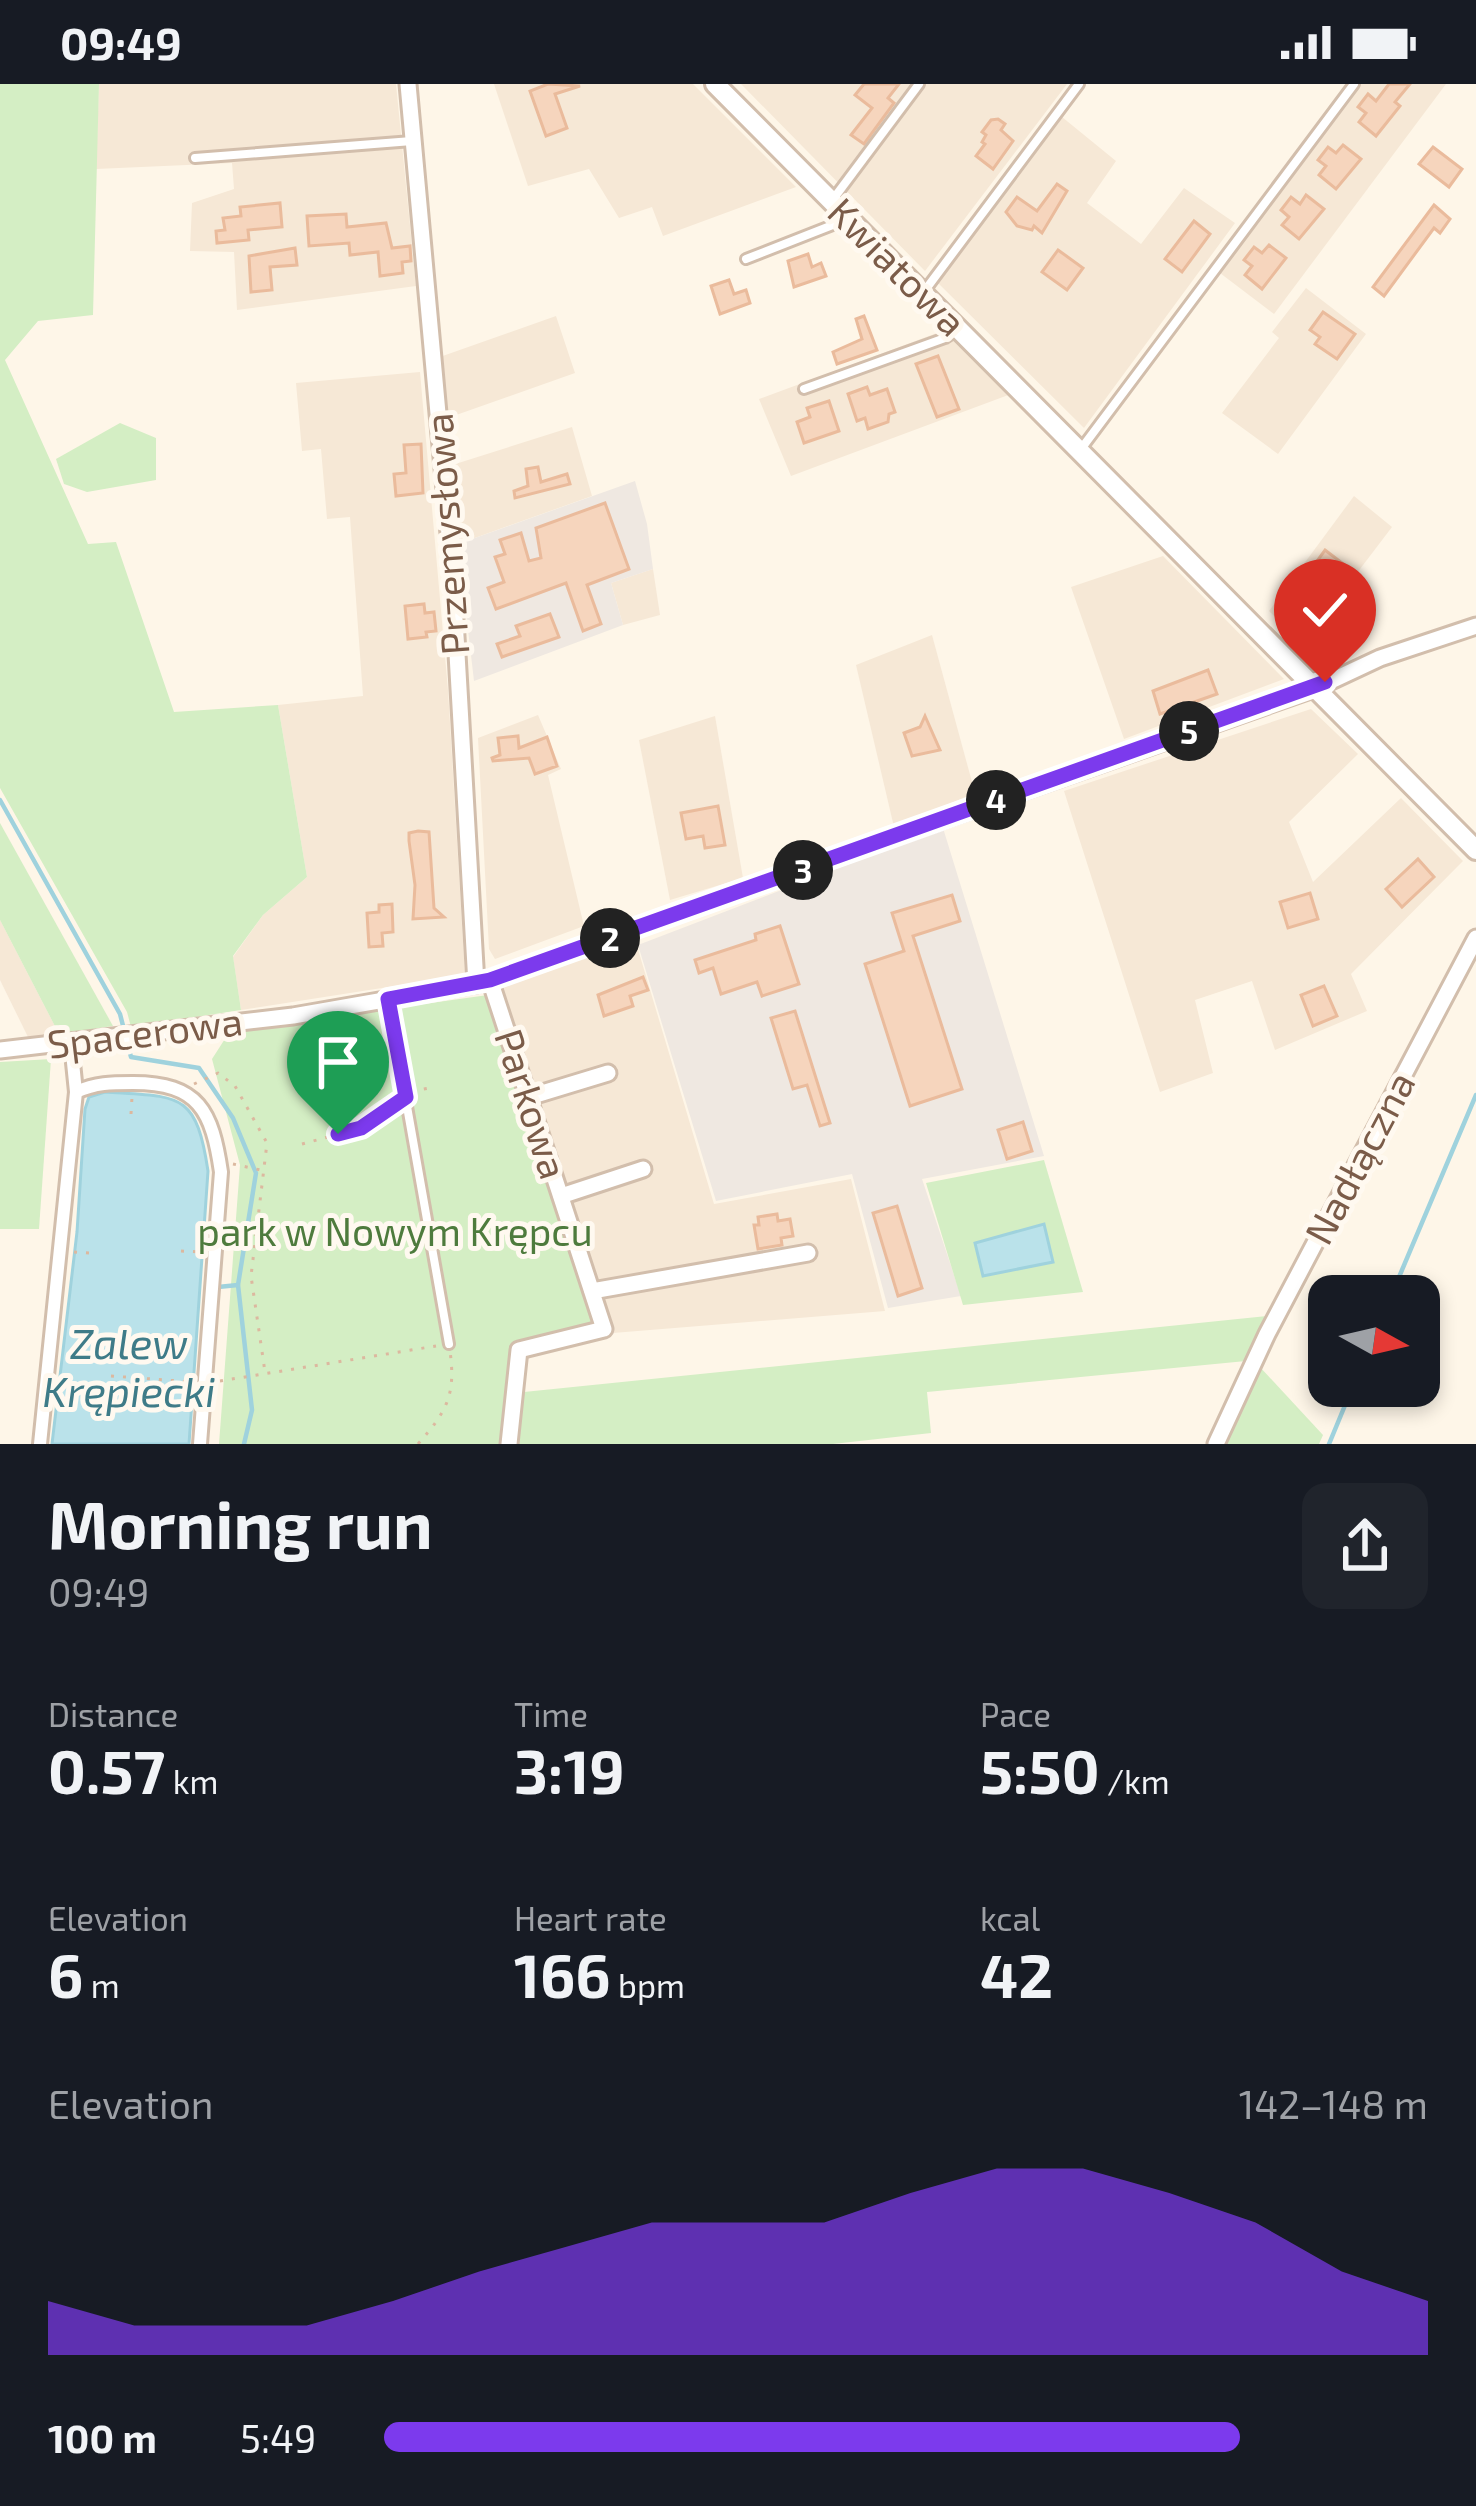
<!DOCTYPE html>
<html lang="en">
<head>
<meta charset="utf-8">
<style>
  body { margin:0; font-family:"Exo 2",sans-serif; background:#20242c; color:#f1f3f6; height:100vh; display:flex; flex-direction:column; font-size:45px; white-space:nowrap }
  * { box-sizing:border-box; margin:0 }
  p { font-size:39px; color:#9ea1a6 }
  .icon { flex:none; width:66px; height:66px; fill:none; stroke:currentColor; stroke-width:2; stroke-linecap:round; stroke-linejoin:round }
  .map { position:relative; height:1360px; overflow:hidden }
  .panel { display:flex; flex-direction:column; background:#171b24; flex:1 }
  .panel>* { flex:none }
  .needle { width:78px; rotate:98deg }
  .tools { position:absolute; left:1308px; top:1191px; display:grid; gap:24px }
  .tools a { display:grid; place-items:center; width:132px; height:132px; border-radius:24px; background:#171b24; box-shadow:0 6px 18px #0003; font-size:60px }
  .pin { position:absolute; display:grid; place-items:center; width:102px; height:102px; color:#fff; margin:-123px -51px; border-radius:50% 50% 50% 0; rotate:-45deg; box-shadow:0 0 12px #0007 }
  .pin .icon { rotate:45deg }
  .km { position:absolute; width:60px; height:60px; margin:-30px; border-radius:50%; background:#222; color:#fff; font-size:33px; line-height:60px; text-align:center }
  .round { display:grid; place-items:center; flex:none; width:126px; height:126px; border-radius:24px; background:#20242c }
  .summary { display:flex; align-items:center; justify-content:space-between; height:204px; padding:0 48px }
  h1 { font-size:66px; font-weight:700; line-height:90px }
  .figures { display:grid; grid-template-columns:repeat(3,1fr); gap:18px; height:204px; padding:12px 48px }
  .figures div { display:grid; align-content:center }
  .figures b { font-size:60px; font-weight:700 }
  .figures small { font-size:33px; font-weight:400 }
  .figures p { font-size:33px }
  .chart { height:336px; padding:24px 48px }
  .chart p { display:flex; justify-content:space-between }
  .chart svg { width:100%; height:216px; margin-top:12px; fill:#7c3aed; opacity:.7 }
  ul { padding:0 48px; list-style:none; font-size:39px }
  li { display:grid; grid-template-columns:192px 144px 1fr; align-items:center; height:90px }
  li i { height:30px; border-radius:15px; background:#7c3aed }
  .status { display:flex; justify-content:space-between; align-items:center; height:84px; padding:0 60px; background:#171b24; direction:ltr }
  .status svg { height:33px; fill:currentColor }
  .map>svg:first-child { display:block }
  .residential { fill:#f6e8d6 }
  .industrial { fill:#efe8e1 }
  .green { fill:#d4eec4 }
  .water { fill:#bae2ea; stroke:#9fd2dd; stroke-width:3 }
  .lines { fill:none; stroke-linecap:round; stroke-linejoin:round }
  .stream { stroke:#9fd2dd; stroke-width:4.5 }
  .building { fill:#f6d5bd; stroke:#eabb9c; stroke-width:3 }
  .service-casing { stroke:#d2beac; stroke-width:14 }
  .pedestrian-casing { stroke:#d2beac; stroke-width:18 }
  .minor-casing { stroke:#d2beac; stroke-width:21 }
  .tertiary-casing { stroke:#d2beac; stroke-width:24 }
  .path { stroke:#dcb89f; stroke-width:3; stroke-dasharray:3 9; stroke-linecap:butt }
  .service { stroke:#fff; stroke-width:8 }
  .pedestrian { stroke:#fff; stroke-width:12 }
  .minor { stroke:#fff; stroke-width:15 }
  .tertiary { stroke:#fff; stroke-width:18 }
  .route-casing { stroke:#fff; stroke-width:24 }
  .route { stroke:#7c3aed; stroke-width:15 }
  .labels { text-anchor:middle; stroke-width:10; stroke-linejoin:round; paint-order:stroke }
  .street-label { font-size:39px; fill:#7b5c49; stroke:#fff9f0 }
  .park-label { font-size:39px; fill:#4e7b3d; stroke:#fff9f0 }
  .water-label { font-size:42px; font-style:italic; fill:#3e7b88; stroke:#fff9f0 }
</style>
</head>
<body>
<div class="status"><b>09:49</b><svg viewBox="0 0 49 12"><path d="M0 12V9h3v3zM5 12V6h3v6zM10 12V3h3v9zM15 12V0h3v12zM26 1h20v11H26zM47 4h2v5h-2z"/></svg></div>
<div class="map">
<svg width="1476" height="1360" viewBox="0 0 1476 1360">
  <rect width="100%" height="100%" fill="#fef6e8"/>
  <g class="residential">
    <polygon points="99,0 396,0 416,202 237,226 234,168 190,167 192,119 234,105 232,79 96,85"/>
    <polygon points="494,0 693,0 796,103 663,152 652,123 619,134 589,85 528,102"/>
    <polygon points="741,0 1067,0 925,187"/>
    <polygon points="1361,0 1446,0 1274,230 1220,189"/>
    <polygon points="1062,33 1116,77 1087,119 1141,160 1184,104 1235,139 1084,344 938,199"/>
    <polygon points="1306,204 1366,250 1278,370 1222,329 1279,254 1272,248"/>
    <polygon points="556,232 575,289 442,336 437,274"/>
    <polygon points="945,246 1011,310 791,392 759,315"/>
    <polygon points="420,288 448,606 465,891 241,926 233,873 263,831 307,793 278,621 363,612 350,433 327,435 321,365 302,367 296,299"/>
    <polygon points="572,343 592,412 458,460 449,382"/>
    <polygon points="1354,412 1392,443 1303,560 1269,527"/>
    <polygon points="1163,472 1284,595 1124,655 1071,503"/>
    <polygon points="653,485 660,531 623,541 611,499"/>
    <polygon points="932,551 975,709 894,743 856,581"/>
    <polygon points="1311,625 1358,670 1289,738 1313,798 1401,714 1463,777 1351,890 1367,927 1275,966 1252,897 1195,916 1213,989 1160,1008 1064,707"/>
    <polygon points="538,631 561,685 548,691 584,842 495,875 489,865 478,654"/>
    <polygon points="715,632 743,794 670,816 639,656"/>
    <polygon points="0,836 59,950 28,953 0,896"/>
    <polygon points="634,852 714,1120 851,1095 885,1227 613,1249 498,903"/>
  </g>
  <g class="industrial">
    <polygon points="635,397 647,440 653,485 611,499 623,541 474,597 458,460"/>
    <polygon points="943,744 1044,1072 922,1095 961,1212 888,1224 852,1090 716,1117 638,861"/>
  </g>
  <g class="green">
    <polygon points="0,0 99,0 93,231 38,237 5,276 88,460 116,458 174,628 278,621 307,793 263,831 233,872 241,926 131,943 127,928 0,704"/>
    <polygon points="120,339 156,354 156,396 87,408 64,400 56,375"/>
    <polygon points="0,739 113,942 59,950 0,836"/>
    <polygon points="488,911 595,1242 511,1261 502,1360 219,1360 240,1081 212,975 230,947"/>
    <polygon points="51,975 39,1145 0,1145 0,978"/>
    <polygon points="1044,1076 1083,1208 963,1221 926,1099"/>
    <polygon points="1267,1232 1246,1277 927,1308 931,1349 833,1360 519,1360 524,1308"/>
    <polygon points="1259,1282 1323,1351 1319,1360 1223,1360"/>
  </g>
  <g class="water">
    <path d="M105,1008c75,5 91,-1 103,79l-19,273h-137l25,-212 8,-123 4,-12z"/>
    <polygon points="1044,1140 1053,1178 983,1192 975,1159"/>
  </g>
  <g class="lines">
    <g class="stream">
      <polyline points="0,716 120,930 131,973 199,984 233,1034 256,1089 238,1201 252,1326 244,1360"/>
      <polyline points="218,1203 238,1201"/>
      <polyline points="1391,1212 1476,1011"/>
      <polyline points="1329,1360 1353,1302"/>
    </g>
  </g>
  <g class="building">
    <polygon points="548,0 580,2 555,10 567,44 546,52 530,7"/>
    <polygon points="864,0 899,0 888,14 894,19 864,60 851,51 872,24 855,11"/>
    <polygon points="1389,0 1410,0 1395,18 1400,22 1376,52 1359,38 1366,29 1358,23 1368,10 1376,17"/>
    <polygon points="998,35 1005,40 1001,46 1013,57 993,85 976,72 985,60 982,58 986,51 982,48 991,36"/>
    <polygon points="1343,61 1361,75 1336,105 1319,91 1326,82 1318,76 1328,63 1336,69"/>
    <polygon points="1433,63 1462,85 1449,103 1419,80"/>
    <polygon points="1057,100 1067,107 1042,149 1034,142 1032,146 1017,142 1006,128 1017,113 1037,127"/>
    <polygon points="1306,111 1324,125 1299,155 1282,141 1289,133 1281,126 1291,113 1300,120"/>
    <polygon points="280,119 282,143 248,146 249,156 217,159 216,147 225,146 223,134 241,132 240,123"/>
    <polygon points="1434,121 1450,135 1440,149 1434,144 1384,212 1373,203"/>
    <polygon points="346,130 347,143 386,139 392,164 410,162 411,177 402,178 403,189 380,192 378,168 350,171 349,159 309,162 307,132"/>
    <polygon points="1194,137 1210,150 1182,188 1165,175"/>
    <polygon points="1269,161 1286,174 1262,205 1245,191 1252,182 1244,176 1254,163 1262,169"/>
    <polygon points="295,164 297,181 270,183 272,206 251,208 249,172"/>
    <polygon points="1058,166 1083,184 1067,206 1042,188"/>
    <polygon points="808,170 812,183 821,179 826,192 794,203 788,177"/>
    <polygon points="729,196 734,210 746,206 750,219 720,230 711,202"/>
    <polygon points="1323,228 1355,250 1337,275 1315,260 1320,253 1310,246"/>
    <polygon points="864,232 877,266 837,280 833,268 862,255 856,235"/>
    <polygon points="938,272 959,325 937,333 916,280"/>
    <polygon points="867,303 870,311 887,305 895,328 889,330 888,338 868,345 865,334 857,337 848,310"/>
    <polygon points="829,317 839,347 804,359 797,338 810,333 807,324"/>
    <polygon points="421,360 423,409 396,412 394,390 406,389 404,361"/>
    <polygon points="538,383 541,398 567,390 570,400 515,414 514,407 528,402 526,385"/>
    <polygon points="605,419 629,485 587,501 601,540 583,547 566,499 496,525 488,504 504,498 495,473 505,470 500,456 521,449 529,477 541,474 536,444"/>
    <polygon points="1325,466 1350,485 1327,515 1314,506 1324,493 1312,484"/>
    <polygon points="424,520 425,529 434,528 436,547 426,548 427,553 408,555 405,522"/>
    <polygon points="550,530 559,553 502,573 497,560 520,552 516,542"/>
    <polygon points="1208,586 1217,610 1160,630 1153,607"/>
    <polygon points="925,632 940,666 912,672 904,649 920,643"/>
    <polygon points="518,652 519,664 547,653 557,682 535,690 529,674 493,677 492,674 500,671 498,654"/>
    <polygon points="718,722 725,761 705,764 703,752 686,755 681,729"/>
    <polygon points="418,747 429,748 434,824 444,833 413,835 415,801 409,757 409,749"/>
    <polygon points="1418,775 1434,793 1402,823 1386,805"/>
    <polygon points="1310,809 1318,835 1288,844 1280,818"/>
    <polygon points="952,811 960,837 913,852 962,1005 910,1022 865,880 904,867 892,829"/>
    <polygon points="392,820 393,848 382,849 383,862 369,863 367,829 379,828 379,821"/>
    <polygon points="780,842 799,900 762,912 757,898 721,910 713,884 699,889 695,876 756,856 755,850"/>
    <polygon points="643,893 648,906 630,912 633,922 604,932 598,911"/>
    <polygon points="1324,902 1337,932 1313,942 1301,911"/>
    <polygon points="795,927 830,1039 820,1042 807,1001 793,1005 771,934"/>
    <polygon points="1023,1038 1032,1067 1007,1075 998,1046"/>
    <polygon points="897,1122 922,1204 898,1212 873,1129"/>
    <polygon points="777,1130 778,1137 790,1135 793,1152 781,1154 782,1161 758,1165 754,1141 759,1141 758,1133"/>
  </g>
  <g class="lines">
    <g class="service-casing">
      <g id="service">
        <polyline points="195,74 412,57"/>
        <polyline points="834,114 919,0"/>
        <polyline points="746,175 848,135"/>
        <polyline points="923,209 1079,0"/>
        <polyline points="804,305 945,254 959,245"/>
        <polyline points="1081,365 1354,0"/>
        <polyline points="388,915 449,1260"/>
      </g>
    </g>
    <g class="pedestrian-casing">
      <g id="pedestrian">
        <path d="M76,1008c20,-9 35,-9 57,-9 66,0 79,28 88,89l-21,272"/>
        <polyline points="40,1360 76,1008 71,959"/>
      </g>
    </g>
    <g class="minor-casing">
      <g id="minor">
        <polyline points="408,0 452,483 476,900"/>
        <polyline points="490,896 604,1245 519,1266 509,1360"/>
        <polyline points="0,966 293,932 476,900 1316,604 1380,574 1476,542"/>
        <polyline points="529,1013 608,989"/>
        <polyline points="561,1112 643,1085"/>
        <polyline points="592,1207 808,1169"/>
        <polyline points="1216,1360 1267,1250 1476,854"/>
      </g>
    </g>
    <g class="tertiary-casing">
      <polyline id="tertiary" points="715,0 1476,766"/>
    </g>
    <g class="path">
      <polyline points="194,1000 218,989 235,1002 267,1059 251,1192 265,1288"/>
      <polyline points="412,1007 435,1003"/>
      <polyline points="131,1030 132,1013"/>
      <polyline points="302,1060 361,1044 394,1021"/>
      <polyline points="233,1080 265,1087"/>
      <polyline points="181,1167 202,1168"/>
      <polyline points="74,1168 91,1169"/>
      <polyline points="111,1292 193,1298"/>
      <polyline points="220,1297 436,1262"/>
      <path d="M418,1360c29,-33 38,-49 32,-93"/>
    </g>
    <use href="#service" class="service"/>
    <use href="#pedestrian" class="pedestrian"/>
    <use href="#minor" class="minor"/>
    <use href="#tertiary" class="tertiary"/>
  </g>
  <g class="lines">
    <g class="route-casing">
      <polyline id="route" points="338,1050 361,1044 406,1013 388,915 490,896 1325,598"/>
    </g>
    <use href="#route" class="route"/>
  </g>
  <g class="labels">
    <g class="street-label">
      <text transform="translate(897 183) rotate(45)" y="14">Kwiatowa</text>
      <text transform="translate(447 450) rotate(-94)" y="14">Przemysłowa</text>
      <text transform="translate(145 949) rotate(-7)" y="14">Spacerowa</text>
      <text transform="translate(531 1020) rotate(72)" y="14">Parkowa</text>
      <text transform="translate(1360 1074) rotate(-62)" y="14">Nadłączna</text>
    </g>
    <g class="park-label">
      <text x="395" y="1162">park w Nowym Krępcu</text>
    </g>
    <g class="water-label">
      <text x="129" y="1275">Zalew<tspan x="129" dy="48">Krępiecki</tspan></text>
    </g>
  </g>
</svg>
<div class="tools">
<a><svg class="needle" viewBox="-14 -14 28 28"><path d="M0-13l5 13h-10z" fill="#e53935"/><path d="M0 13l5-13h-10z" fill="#9ea1a6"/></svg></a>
</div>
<div class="pin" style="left:338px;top:1050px;background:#1e9e55"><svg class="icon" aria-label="arrive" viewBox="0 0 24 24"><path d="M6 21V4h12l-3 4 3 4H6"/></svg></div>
<div class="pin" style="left:1325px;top:598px;background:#d93025"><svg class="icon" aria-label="check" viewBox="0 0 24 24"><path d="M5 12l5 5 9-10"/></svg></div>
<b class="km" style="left:610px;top:854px">2</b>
<b class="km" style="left:803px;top:786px">3</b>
<b class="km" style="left:996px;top:716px">4</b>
<b class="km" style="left:1189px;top:647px">5</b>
</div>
<section class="panel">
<div class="summary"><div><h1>Morning run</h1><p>09:49</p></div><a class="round"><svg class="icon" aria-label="share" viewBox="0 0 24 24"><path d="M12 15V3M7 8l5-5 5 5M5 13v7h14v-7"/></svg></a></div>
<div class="figures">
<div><p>Distance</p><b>0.57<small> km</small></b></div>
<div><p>Time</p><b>3:19</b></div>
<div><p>Pace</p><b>5:50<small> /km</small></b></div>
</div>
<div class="figures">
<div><p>Elevation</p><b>6<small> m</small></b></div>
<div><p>Heart rate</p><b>166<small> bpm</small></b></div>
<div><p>kcal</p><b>42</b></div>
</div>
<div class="chart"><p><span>Elevation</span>142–148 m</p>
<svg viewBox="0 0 160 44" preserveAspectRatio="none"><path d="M0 44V33L10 38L20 38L30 38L40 33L50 27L60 22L70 17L80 17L90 17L100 11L110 6L120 6L130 11L140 17L150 27L160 33V44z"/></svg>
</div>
<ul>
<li><b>100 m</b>5:49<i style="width:82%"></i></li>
</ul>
</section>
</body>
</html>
